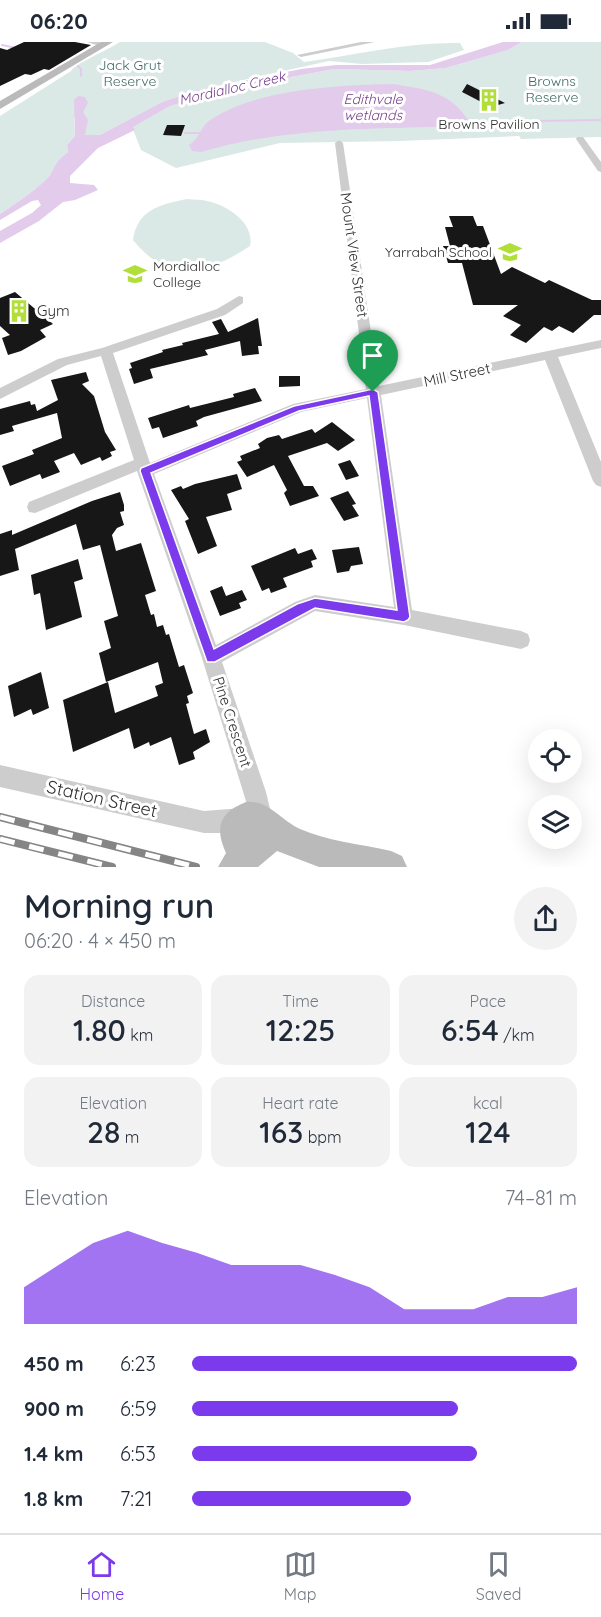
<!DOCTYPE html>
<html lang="en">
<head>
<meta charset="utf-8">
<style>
  body { margin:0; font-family:Quicksand,sans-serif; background:#f2f2f3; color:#1f2937; height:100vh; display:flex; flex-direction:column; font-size:22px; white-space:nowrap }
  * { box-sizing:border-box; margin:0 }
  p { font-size:20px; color:#747a83 }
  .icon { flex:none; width:33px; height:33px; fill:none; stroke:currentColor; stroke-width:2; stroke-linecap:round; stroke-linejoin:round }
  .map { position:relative; height:825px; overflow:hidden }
  .drawer { display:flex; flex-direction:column; background:#fff; flex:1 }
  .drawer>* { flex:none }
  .tools { position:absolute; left:528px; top:687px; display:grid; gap:12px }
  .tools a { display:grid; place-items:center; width:54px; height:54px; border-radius:50%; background:#fff; box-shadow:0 6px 24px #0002; font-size:30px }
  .pin { position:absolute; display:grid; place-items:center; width:51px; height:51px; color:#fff; margin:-62px -26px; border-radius:50% 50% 50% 0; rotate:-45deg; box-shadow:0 0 6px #0007 }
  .pin .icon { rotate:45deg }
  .round { display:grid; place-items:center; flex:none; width:63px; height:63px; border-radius:32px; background:#f2f2f3 }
  .head { display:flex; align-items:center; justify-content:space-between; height:102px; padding:0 24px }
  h1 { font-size:33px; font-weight:600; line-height:45px }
  .metrics { display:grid; grid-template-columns:repeat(3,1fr); gap:9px; height:102px; padding:6px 24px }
  .metrics div { display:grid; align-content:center; border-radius:15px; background:#f2f2f3; text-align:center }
  .metrics b { font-size:30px; font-weight:600 }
  .metrics small { font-size:16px; font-weight:400 }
  .metrics p { font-size:16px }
  .chart { height:168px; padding:12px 24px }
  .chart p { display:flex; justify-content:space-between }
  .chart svg { width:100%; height:108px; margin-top:6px; fill:#7c3aed; opacity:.7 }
  ul { padding:0 24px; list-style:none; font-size:20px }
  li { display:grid; grid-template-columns:96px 72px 1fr; align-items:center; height:45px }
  li i { height:15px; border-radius:8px; background:#7c3aed }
  .status { display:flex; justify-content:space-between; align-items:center; height:42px; padding:0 30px; background:#fff; direction:ltr }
  .status svg { height:16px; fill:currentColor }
  .tab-bar { display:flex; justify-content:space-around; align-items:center; height:84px; border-top:2px solid #e0e1e3; background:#fff; font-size:16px; color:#747a83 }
  .tab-bar a { display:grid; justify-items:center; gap:3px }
  .tab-bar .active { color:#7c3aed }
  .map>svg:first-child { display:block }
  .green { fill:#dbe9e6 }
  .water { fill:#e3cbeb }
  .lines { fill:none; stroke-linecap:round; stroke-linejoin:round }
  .stream { stroke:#e3cbeb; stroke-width:2 }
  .building { fill:#171717 }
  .street { fill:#cdcdcd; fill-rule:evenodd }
  .secondary { fill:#bababa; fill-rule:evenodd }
  .rail-casing { stroke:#858585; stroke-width:8 }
  .rail { stroke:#fff; stroke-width:5; stroke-dasharray:15; stroke-linecap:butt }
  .route { fill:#7c3aed; stroke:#fff; stroke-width:1.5; fill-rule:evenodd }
  .labels { text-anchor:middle; stroke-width:6; stroke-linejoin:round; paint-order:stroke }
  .far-park-label { font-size:14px; fill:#3e6a65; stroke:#fff }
  .far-water-label { font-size:14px; font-style:italic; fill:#7a408f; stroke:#fff }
  .far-poi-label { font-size:14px; fill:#303030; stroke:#fff }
  .street-label { font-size:15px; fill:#303030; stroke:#fff }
  .poi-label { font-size:15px; fill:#303030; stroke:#fff; text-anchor:start }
  .near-street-label { font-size:18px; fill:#303030; stroke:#fff }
</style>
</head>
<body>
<div class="status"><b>06:20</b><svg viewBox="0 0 49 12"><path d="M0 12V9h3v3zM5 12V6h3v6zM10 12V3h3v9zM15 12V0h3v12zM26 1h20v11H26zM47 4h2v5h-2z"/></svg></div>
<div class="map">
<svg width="601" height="825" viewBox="0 0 601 825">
  <rect width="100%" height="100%" fill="#fff"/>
  <g class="green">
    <path d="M120,0h145l28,11 11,9c52,-7 103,-20 156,-19l4,7 -36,12 -66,2 -33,-3 -131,29 -36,12 -62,33h-16l-10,-18 1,19 -8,9 1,7c-13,10 -11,11 -18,23 -7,10 -39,32 -50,39v-98l71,-45c5,-8 37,-21 49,-29z"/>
    <polygon points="522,0 601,0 601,95 521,97 519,94 400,99 280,101 176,126 141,108 132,85 170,64 254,42 334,27 410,29 446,26 508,8"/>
    <path d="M187,157c6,1 14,0 20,2 20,4 48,22 43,45 -42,28 -81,39 -117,-6 5,-31 26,-35 54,-41z"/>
  </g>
  <g class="water">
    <path d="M503,0h19l-14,8 -62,18 -36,3 -76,-2 -80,15 -84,22 -37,21 2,3 -37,18 -28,28v7l24,2 4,5 -23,10 -12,2 -24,19 -39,22v-12l32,-18 9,-8 -3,-5 -6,1 -32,19v-6c11,-7 43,-29 50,-39 7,-12 5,-13 18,-23l-1,-7 8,-9 -1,-36 4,-4 7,1 3,6 -5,9 5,8 -3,15h15l62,-33 36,-12 103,-21 35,-4h94z"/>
    <path d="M393,42c37,6 59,8 79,42 -90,3 -183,0 -271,26l-9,-1 -3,-6c11,-6 11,-18 20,-24 45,-32 129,-36 184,-37z"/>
  </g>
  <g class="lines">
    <g class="stream">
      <polyline points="2,3 16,6"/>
      <polyline points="78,24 81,27 81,34"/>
      <polyline points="533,79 601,78"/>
      <polyline points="185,91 205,91"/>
    </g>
  </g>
  <g class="building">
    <polygon points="24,0 75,0 91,3 49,28 44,27 31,33 25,32 0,44 0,6 7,8"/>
    <polygon points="467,42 505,61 491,65 462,50"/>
    <polygon points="167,83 185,83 181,94 163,93"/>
    <polygon points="449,174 473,174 477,184 483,184 501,232 512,225 545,241 549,238 592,258 601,258 601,273 594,273 573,291 559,284 552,289 544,285 526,301 510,293 521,283 503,274 518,263 473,263 462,221 448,221 443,204 450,204 445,185 453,185"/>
    <polygon points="15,250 53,282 40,288 46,295 21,309 8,313 2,296 10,293 0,284 0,256"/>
    <polygon points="258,276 262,304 258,304 259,312 242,314 240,299 205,308 208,313 150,327 153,336 134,342 129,327 132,326 130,321 163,310 162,308 183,303 182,301 219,292 212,280 221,277 228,290"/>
    <polygon points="86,330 89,339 82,342 94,354 105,390 116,408 110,410 112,414 102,419 100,415 81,423 74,411 54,419 60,430 42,437 40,432 10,444 2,424 34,412 32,408 62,396 57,371 12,384 14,389 0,393 0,367 30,359 31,363 35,362 37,369 58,358 51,338"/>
    <polygon points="279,334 300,334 300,344 279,345"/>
    <polygon points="255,346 262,359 204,375 196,379 198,384 163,396 159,385 152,387 148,376 189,363 190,366 234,355 233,352"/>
    <polygon points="332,380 355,398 338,409 327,401 288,414 304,444 313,444 319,454 290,464 284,451 287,448 274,423 247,435 237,420 242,418 240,414 260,406 258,402 267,396 279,393 282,397 312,387 315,391"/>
    <polygon points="350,418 359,434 346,438 338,422"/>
    <polygon points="237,432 242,447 227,452 232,468 206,475 217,504 198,512 185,479 189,477 171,448 181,444 183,447 195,442"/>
    <polygon points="348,449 356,462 352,463 359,474 344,479 330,456"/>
    <polygon points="120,450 124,463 124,469 120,470 124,483 117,486 112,493 116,509 141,501 156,549 145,553 151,573 154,572 157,585 163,583 166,593 169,592 179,625 184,623 193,651 187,654 189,661 186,662 194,692 206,687 210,700 193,710 195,717 179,723 171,695 150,704 149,700 134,707 129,686 73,710 63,658 108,640 115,671 158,654 155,644 163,641 158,620 106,640 99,611 111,606 104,579 118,574 100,503 83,508 76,482 15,507 19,528 0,534 0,492 12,488 12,493 92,459"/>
    <polygon points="359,505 363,522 351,524 349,529 337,531 332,508"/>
    <polygon points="295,506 298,512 312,507 317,517 311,519 313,525 283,536 287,545 271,551 269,546 262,549 251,524"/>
    <polygon points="78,517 83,537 74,540 82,575 46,588 40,551 34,553 31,533"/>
    <polygon points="222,544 226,554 242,548 247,558 239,561 241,566 220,574 210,549"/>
    <polygon points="41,630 49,666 33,673 31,667 14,675 8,644"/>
  </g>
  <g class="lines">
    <g class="street">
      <polygon points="87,0 99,0 106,3 103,5"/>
      <polygon points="361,0 375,0 301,15 297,13"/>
      <polygon points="577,95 583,95 601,120 601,130 598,129 576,97"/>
      <path d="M339,98l4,3 36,243 222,-46v8l-43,9 43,105v25l-5,-2 -3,-4 -48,-121 -164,35 31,215 109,21 7,3 2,6 -2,6 -7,3 -117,-24 -89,-14 -93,51 44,130 7,29 -3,8 -8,3 -8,-3 -2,-6 -2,4 -24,6h-22l-204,-46v-22l204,46 38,-3 7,3 -47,-153 -65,-187 -102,42 -6,-1 -2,-5 2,-5 105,-42 -33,-104 -34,9 -67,34v-11l58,-29 44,-11 115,-39 22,-13 4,1v6l-18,12 -112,38 37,110 143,-59 73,-15 -31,-246zM367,356l27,209 -79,-12 -20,7 -79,43 -62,-171 147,-62z"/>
    </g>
    <g class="secondary">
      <polygon points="101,0 113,0 0,67 0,59"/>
      <path d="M246,760c21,-3 36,19 54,27 27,12 61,15 91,22l11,5 5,11h-88l-42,-16 -19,16h-40l8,-14c-12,-26 -6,-41 20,-51z"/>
    </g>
    <g class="rail-casing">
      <g id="rail">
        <polyline points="0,775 196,825"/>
        <polyline points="0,797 112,825"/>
      </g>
    </g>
    <use href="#rail" class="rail"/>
  </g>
  <path class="route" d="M373,347l5,3 32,225 -2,3 -4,2 -89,-14 -100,54h-8l-67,-191 1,-3 153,-62zM369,354l28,214 -82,-12 -18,6 -83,45 -63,-176 148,-62z"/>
  <defs>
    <g id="building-bare" transform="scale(1.8)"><path d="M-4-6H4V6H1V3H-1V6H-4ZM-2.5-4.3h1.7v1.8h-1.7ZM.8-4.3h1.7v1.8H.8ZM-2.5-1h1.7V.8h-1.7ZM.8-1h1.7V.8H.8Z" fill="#b2de3a" stroke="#fff" stroke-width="2.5" paint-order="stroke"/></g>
    <g id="school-bare" transform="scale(1.8)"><path d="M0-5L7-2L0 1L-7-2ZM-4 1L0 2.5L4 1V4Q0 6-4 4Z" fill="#b2de3a" stroke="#fff" stroke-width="2.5" paint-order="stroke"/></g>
  </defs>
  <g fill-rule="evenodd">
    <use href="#building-bare" x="489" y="58"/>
    <use href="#school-bare" x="510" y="210"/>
    <use href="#school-bare" x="135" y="232"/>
    <use href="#building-bare" x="19" y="269"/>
  </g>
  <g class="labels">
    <g class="far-park-label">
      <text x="130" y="28">Jack Grut<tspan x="130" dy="16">Reserve</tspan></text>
      <text x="552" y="44">Browns<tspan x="552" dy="16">Reserve</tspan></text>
    </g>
    <g class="far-water-label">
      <text transform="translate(232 46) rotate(-13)" y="5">Mordialloc Creek</text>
      <text x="373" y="62">Edithvale<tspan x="373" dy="16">wetlands</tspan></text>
    </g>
    <g class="far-poi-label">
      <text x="489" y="87">Browns Pavilion</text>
      <text x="492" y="215" text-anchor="end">Yarrabah School</text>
      <text x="153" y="229" text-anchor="start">Mordialloc<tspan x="153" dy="16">College</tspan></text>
    </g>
    <g class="street-label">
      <text transform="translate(354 213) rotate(82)" y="5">Mount View Street</text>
      <text transform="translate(457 333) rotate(-12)" y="5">Mill Street</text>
      <text transform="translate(232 680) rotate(72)" y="5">Pine Crescent</text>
    </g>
    <g class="poi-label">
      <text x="37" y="274">Gym</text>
    </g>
    <g class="near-street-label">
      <text transform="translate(102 757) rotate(13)" y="6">Station Street</text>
    </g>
  </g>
</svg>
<div class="tools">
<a><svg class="icon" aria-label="locate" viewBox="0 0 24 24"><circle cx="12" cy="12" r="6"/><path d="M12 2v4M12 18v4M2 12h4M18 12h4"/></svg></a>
<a><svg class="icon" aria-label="layers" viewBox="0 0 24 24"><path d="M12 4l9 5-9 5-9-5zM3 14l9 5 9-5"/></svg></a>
</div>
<div class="pin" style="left:373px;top:350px;background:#1e9e55"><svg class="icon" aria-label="arrive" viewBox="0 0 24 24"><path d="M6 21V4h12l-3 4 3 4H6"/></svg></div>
</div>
<section class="drawer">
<div class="head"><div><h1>Morning run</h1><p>06:20 · 4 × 450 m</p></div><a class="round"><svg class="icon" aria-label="share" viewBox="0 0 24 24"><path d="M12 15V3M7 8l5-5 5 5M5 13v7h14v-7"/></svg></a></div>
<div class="metrics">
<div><p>Distance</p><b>1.80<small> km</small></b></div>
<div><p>Time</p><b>12:25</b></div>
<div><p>Pace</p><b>6:54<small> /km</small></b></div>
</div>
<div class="metrics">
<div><p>Elevation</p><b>28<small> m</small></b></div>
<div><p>Heart rate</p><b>163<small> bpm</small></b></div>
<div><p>kcal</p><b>124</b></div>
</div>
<div class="chart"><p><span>Elevation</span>74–81 m</p>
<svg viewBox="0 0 160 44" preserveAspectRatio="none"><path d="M0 44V29L10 20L20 11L30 6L40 11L50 15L60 20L70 20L80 20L90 24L100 29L110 38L120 38L130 38L140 33L150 33L160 29V44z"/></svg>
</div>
<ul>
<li><b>450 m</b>6:23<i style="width:100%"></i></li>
<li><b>900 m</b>6:59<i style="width:69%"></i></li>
<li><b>1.4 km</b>6:53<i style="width:74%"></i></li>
<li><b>1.8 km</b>7:21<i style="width:57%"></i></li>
</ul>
</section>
<nav class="tab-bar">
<a class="active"><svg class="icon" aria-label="home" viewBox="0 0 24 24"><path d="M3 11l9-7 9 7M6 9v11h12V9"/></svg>Home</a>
<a><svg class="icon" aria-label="map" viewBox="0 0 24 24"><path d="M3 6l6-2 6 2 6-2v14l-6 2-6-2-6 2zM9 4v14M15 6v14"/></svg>Map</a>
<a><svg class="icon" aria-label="saved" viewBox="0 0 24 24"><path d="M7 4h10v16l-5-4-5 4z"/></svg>Saved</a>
</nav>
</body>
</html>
